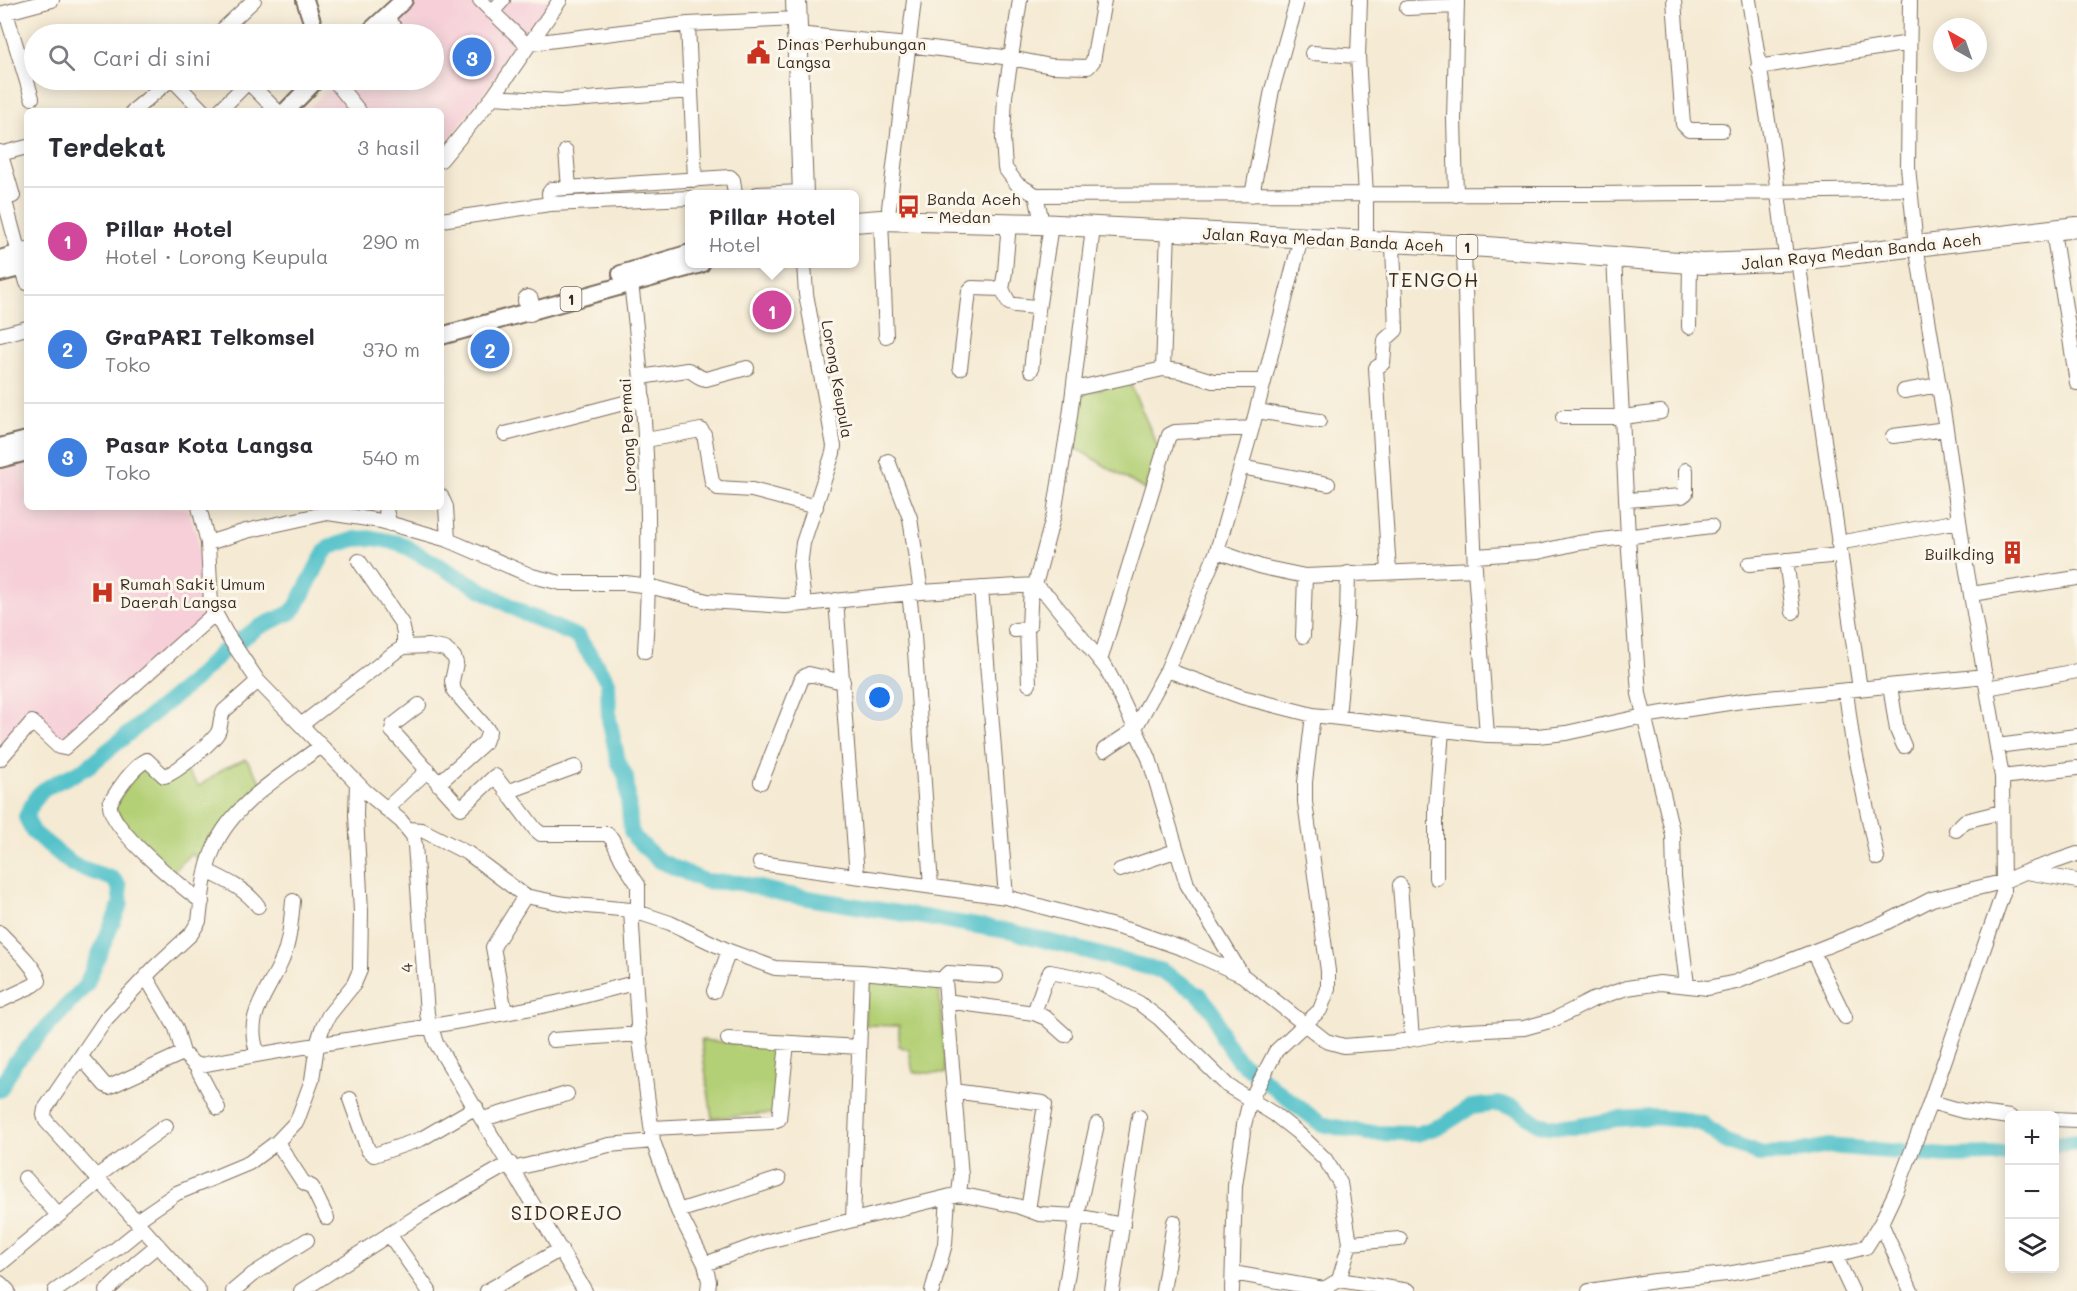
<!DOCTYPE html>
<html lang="id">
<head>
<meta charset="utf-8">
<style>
  :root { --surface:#fff; --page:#f2f2f3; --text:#2b2b33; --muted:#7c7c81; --line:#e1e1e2; --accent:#1a73e8 }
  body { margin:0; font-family:Mali,sans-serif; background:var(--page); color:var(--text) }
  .controls { position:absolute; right:18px; bottom:18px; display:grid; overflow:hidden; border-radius:9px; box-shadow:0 3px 15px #0003 }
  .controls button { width:54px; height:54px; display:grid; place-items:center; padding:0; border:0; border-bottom:2px solid var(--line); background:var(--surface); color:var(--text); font:30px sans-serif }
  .compass { position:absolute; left:1933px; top:18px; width:54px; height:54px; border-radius:50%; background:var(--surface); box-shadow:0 3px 15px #0003; rotate:320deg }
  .you { position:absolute; left:880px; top:698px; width:21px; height:21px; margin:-15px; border:4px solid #fff; border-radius:50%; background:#1a73e8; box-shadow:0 0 0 9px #1a73e833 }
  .badge { display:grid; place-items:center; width:39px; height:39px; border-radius:50%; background:var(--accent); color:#fff; font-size:20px; font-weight:700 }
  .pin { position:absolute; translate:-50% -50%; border:3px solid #fff; box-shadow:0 2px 6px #0006 }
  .popup { position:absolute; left:685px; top:190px; width:174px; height:78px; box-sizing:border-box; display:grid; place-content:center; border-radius:9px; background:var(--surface); filter:drop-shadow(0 2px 4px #0005); font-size:20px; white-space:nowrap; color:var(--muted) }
  .popup b { font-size:22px; color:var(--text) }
  .popup::after { content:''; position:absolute; left:50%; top:100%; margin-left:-12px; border:12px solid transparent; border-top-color:var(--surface) }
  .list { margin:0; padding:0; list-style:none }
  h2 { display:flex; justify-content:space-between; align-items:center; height:78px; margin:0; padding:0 24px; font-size:26px }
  h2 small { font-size:20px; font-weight:400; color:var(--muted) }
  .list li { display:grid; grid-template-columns:39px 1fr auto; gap:18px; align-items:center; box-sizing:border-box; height:108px; padding:0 24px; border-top:2px solid var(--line) }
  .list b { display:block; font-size:22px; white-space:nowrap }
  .list p { margin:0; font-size:20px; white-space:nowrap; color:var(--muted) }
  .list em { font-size:20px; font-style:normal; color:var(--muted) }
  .icon { flex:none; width:33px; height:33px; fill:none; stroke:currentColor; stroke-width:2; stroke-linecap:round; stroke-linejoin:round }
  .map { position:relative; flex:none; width:2077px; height:1291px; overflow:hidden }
  .search { position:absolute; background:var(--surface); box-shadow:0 3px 15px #0003; left:24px; top:24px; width:420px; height:66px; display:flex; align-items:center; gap:15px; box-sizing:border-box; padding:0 21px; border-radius:33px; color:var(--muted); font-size:22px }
  .panel { position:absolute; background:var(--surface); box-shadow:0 3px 15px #0003; left:24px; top:108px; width:420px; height:402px; border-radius:9px }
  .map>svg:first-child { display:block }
  .built { fill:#f6cfd8 }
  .green { fill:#b4d076; stroke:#787d4a; stroke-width:1.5 }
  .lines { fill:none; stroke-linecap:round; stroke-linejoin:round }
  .river { stroke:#54c2ca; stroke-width:16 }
  .minor-casing { stroke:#7c6d5d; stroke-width:16 }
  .major-casing { stroke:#7c6d5d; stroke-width:20 }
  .highway-casing { stroke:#7c6d5d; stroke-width:22 }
  .minor { stroke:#fff; stroke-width:14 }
  .major { stroke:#fff; stroke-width:16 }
  .highway { stroke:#fff; stroke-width:20 }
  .labels { text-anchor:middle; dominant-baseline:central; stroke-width:6; stroke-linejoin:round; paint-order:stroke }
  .shield { fill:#fbf7ec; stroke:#75685c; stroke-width:1.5 }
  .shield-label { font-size:15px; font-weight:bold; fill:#3b2a1e }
  .poi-label { font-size:16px; fill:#3b2a1e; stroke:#fbf7ec; text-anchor:start }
  .street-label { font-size:16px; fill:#3b2a1e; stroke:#fbf7ec }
  .quarter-label { font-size:20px; letter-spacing:1.5px; fill:#3b2a1e; stroke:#fbf7ec }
</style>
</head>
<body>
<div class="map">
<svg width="2077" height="1291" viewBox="0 0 2077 1291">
  <rect width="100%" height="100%" fill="#fbf7ec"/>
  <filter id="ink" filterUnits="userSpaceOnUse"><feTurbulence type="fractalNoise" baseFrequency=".0167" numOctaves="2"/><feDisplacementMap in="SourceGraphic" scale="12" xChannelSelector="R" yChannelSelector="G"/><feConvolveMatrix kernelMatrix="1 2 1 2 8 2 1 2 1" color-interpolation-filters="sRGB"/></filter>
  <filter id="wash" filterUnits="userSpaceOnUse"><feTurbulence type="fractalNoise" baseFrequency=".008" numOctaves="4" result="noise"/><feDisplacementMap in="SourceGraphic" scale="24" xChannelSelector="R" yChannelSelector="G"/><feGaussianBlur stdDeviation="1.35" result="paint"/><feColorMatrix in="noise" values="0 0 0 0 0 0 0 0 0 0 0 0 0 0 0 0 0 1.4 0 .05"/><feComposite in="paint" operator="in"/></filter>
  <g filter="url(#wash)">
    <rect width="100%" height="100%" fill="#f5ead3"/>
    <path class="built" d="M416 0H553L441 151V111H306L337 80H434V34H382Z
      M27 460V507H187L197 533 205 616 64 744 31 717 0 755V469Z"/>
    <path class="green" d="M1129 381 1158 447 1145 490 1071 445 1077 395Z
      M246 759 263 785 204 866 191 853 171 874 131 833 114 807 134 775 147 762 163 780 182 767 199 786 225 768Z
      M865 977 939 985 945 1074 913 1072 909 1050 899 1046V1026L865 1025Z
      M701 1040 781 1047 776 1113 712 1118Z"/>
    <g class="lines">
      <path class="river" d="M0 1090 15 1062 86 985 121 903 119 886 113 879 73 865 33 832 26 817C30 809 34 798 40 793 55 780 75 776 90 765L192 682 222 652 259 627 290 613 296 607 324 553 330 547 355 539 373 538 399 543 523 613 578 637 608 682 609 719 618 761 626 777 631 831 635 838 658 860 704 881 740 883 784 894 1013 932 1162 971 1199 994 1214 1013 1223 1038 1238 1060 1321 1124 1366 1133 1417 1134 1443 1125 1471 1107 1497 1104 1514 1107 1539 1124 1548 1126 1573 1127 1617 1119 1652 1117 1687 1120 1703 1124 1724 1141 1759 1154 1793 1153 1828 1146 1947 1156 1994 1155 2010 1153
        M2054 1145 2077 1142"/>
    </g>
  </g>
  <g filter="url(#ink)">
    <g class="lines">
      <defs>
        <path id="minor" d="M480 0 528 46
          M1020 0 1005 96 1003 139 1005 168 1017 184 1036 195 1040 213 1038 224
          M1360 0 1358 56 1366 195V230
          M1674 0 1683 124 1689 130H1722
          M1749 0 1772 146 1785 249
          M1910 0 1908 167 1915 236
          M1407 8 1457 6
          M492 12 503 0
          M6 13 32 98
          M0 14 52 0
          M386 17 400 34
          M688 24 695 180
          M218 34 254 0
          M797 34 908 45 1011 58 1051 66 1088 67 1093 61 1104 0
          M531 43 688 24 796 19
          M1312 53 1358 56
          M1758 67 1909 43
          M173 80 203 111
          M246 80 277 111
          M334 80 359 111
          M493 97 561 101 691 91
          M133 111 170 80
          M219 111 248 82
          M566 151 569 188
          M0 152 13 196
          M0 154 27 147
          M441 160 493 97 560 0
          M0 183 27 283
          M757 194 802 192
          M1036 195C1327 193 1618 197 1909 189
          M1252 195 1272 90 1296 5V0
          M1456 195 1454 119 1457 0
          M550 204 549 193 552 189 730 177 733 180 735 194
          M889 208 914 0
          M441 220 550 204 690 198
          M881 220 886 336
          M2053 231 2077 383
          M1464 247 1468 403 1475 569 1487 735
          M1614 257 1628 537 1639 694 1673 835 1674 877 1687 985
          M1798 260 1860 689
          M631 283C646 405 653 528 645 651
          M1002 289 1009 303 1015 305 1035 307 1038 310 1031 370
          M1038 310 1051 225
          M1689 327 1690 263
          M0 335 27 328
          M960 368 969 291 972 288 1002 289 1005 272 1009 222
          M1163 369 1180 371 1213 381H1263
          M641 377 687 370C694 371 697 378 706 379L747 368
          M1074 389 1163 369 1168 230
          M1904 391 1939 385
          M1257 411 1319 421
          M1563 417H1623L1661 412
          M505 434 643 398
          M1893 436 1946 429
          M646 440 701 430 704 434 712 482 718 488 752 490 816 507
          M888 461 910 518 921 592
          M1241 467 1328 484
          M441 496 446 507 448 540
          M1627 500 1682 496 1686 493V470
          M199 507 208 543 211 605 226 633 258 681 365 791 401 821 413 836 415 845 427 1014 436 1043 585 1291
          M385 507 390 524
          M208 543 246 531 328 513 381 521 448 540 532 576 561 583H626L649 586 707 601 785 606 921 592 1035 585 1048 596 1106 668 1114 683 1149 758 1187 884 1242 975
          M1838 543 1959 521
          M1217 551 1262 567 1305 576 1475 569
          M1475 556 1538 552 1578 543 1711 526
          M1786 560 1793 612
          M359 561 402 624 404 633V647
          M1749 564 1840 555
          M1389 572 1376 368 1383 363 1385 340 1396 330 1393 243
          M1035 585 1054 514 1070 416 1093 228
          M909 593 914 636 931 886
          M1971 594 2077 578
          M836 600 857 876
          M804 604 800 566 803 543 833 453 834 446 806 294 804 264
          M1027 628 1029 684
          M1015 630 1026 629 1029 627 1031 585
          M1303 636 1305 576
          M1100 661 1169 435 1175 432 1252 428
          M1167 670 1242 697 1313 715 1487 735 1537 736 1566 733 1644 716 1748 700 1986 676
          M1890 686 1897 730 1904 746
          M1987 688 2077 671
          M1846 692 1852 737 1877 858
          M419 705 393 725 392 731C416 756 437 783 461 808L495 776 535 829 541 834H607L612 839 622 860 638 885V912
          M1338 718 1347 617 1348 573
          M301 725 394 653 404 647 429 646 445 649 454 657 456 663 452 681 454 691 489 731 485 742 438 784
          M1997 746 2076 736
          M1104 750 1134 730 1167 670 1217 551 1252 428 1301 238
          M0 759 32 722 59 747 64 748 214 614
          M2002 777 2077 768
          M761 782 802 678 809 674 843 682
          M507 792 575 767
          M386 809 428 770
          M408 829 422 830 469 854 525 896 565 904 631 910 670 923 729 951 775 968 862 972 945 980 961 1176 959 1194 764 1242 705 1264
          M1956 830 1965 821 2001 812
          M760 863 1006 897 981 588
          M1120 870 1175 851
          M207 871C225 880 246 889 258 906
          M2027 872 2077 881
          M1436 878V808L1442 730
          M1400 885 1412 1039
          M1006 897 1132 931 1184 949 1242 975 1326 1041 1344 1046 1397 1042 1450 1032 1524 1028 1553 1020 1592 1000 1627 988 1660 983 1708 988 1736 982 1883 924 1932 899 2002 882 2025 872 2077 854
          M202 902C182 887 106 827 110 803 118 789 133 767 147 760L164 776C175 774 210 744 217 734 222 727 219 718 224 711L258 681
          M631 910 638 1024 653 1141 678 1211 705 1264 709 1281 708 1291
          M0 933C11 945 35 965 39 981L34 985 0 1001
          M1813 952 1845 1017
          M146 977 176 1028 183 1053 196 1066C311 1044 427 1029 542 1006 573 1000 604 990 635 983
          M945 980V976L948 973 996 976
          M714 991 729 951
          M946 1001 1034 1013 1046 1018 1065 1035
          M505 1012 493 947 525 896
          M1034 1013 1044 984 1050 972 1097 981 1139 1003 1160 1019 1228 1086 1274 1114 1297 1132 1325 1159 1340 1183 1350 1243 1339 1280 1324 1289 1233 1273
          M728 1039 859 1047
          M553 1040 640 1034
          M258 1054C243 1015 268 994 282 960 290 941 291 920 293 901
          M81 1057 105 1085 109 1087 183 1053
          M196 1066 218 1108
          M953 1091 1043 1103 1045 1105 1028 1210
          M350 1099 368 1150 374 1155 421 1139 476 1107
          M1931 1102 1963 1111 2010 1117
          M483 1119 567 1094
          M2054 1119 2077 1120
          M652 1128 771 1122 779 1119 787 1043
          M277 1142 303 1182 312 1187 327 1218
          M513 1169 609 1145 653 1141
          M96 1177 166 1126
          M25 1178 58 1215
          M959 1194 1017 1206 1039 1214 1077 1216 1123 1225
          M678 1211 779 1179
          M853 1220 862 972
          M136 1221 177 1193 249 1163 277 1142 297 1121 312 1080 317 1045 322 1029 329 1015 354 984 360 970 361 912 356 815 357 783
          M1881 1223 1911 1291
          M389 1234 429 1291
          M1350 1243 1400 1239
          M1835 1255 1852 1291
          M0 1264 100 1181
          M1339 1280 1409 1291
          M0 1283 8 1291
          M55 1291 116 1249 142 1228
          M107 1291 136 1263 158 1245
          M199 1291 46 1121 44 1115 45 1109 106 1019 154 968 191 934 199 921C202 897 204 870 214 848 232 804 284 774 321 746
          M233 1291 252 1275 307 1240
          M301 1291 421 1214 510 1163
          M487 1291 561 1249
          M932 1291 945 1244 948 1197
          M1065 1291 1077 1216 1097 1124
          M1112 1291 1139 1117
          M1163 1291 1174 1222
          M1232 1291 1235 1186 1244 1125 1250 1101 1276 1051 1320 1010 1328 989V971L1305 802V782L1313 715
          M1589 1291 1655 1281 1727 1274 1835 1255 1866 1247 1881 1223 1898 1187 1928 1108 2003 893 2002 777 1963 548 1946 429 1916 245"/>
        <path id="major" d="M305 0 316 34
          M367 34 404 0
          M286 111 316 80
          M0 259 27 251
          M0 273 27 266
          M621 274 690 253
          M441 336 701 264
          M0 447 27 440
          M0 459 27 452"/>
        <path id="highway" d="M796 0 803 194
          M854 222 881 220 1038 224 1487 247 1703 264 1798 260 2077 227
          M528 300 530 311"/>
      </defs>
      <use href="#minor" class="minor-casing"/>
      <use href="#major" class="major-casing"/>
      <use href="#highway" class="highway-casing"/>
      <use href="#minor" class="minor"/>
      <use href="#major" class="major"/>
      <use href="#highway" class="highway"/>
    </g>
  </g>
  <defs>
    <symbol id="civic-bare" viewBox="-9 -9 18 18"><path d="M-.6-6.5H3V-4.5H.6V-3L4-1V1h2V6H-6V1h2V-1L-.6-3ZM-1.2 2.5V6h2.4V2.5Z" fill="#c8321e" stroke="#fbf7ec" stroke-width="2.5" paint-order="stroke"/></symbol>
    <symbol id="bus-bare" viewBox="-9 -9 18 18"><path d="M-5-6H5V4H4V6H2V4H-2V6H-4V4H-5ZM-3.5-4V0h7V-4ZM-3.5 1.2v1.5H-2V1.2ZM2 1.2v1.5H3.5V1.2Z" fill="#c8321e" stroke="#fbf7ec" stroke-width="2.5" paint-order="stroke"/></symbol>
    <symbol id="building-bare" viewBox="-9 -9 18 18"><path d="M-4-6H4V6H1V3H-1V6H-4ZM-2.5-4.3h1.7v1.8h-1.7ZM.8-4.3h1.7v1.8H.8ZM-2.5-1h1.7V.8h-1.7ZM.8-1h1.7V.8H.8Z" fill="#c8321e" stroke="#fbf7ec" stroke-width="2.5" paint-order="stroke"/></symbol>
    <symbol id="hospital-bare" viewBox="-9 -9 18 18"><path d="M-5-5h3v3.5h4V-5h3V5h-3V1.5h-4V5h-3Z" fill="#c8321e" stroke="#fbf7ec" stroke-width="2.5" paint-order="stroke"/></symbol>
  </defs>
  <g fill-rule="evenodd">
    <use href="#civic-bare" x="742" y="36" width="33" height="33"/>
    <use href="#bus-bare" x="892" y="190" width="33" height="33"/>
    <use href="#building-bare" x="1996" y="536" width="33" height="33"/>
    <use href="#hospital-bare" x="86" y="576" width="33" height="33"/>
  </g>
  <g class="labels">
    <g class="shield">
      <rect x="1456.5" y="235" width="21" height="24" rx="4.5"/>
      <rect x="560.5" y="287" width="21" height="24" rx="4.5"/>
    </g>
    <g class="shield-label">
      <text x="1467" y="247">1</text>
      <text x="571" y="299">1</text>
    </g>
    <g class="poi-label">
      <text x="777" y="43">Dinas Perhubungan<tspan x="777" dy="18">Langsa</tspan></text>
      <text x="927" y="198">Banda Aceh<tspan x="927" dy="18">- Medan</tspan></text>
      <text x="1994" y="553" text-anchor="end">Builkding</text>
      <text x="120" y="583">Rumah Sakit Umum<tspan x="120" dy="18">Daerah Langsa</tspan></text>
    </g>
    <g class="street-label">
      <text transform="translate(1323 239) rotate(3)">Jalan Raya Medan Banda Aceh</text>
      <text transform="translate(1861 251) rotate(-6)">Jalan Raya Medan Banda Aceh</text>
      <text transform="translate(838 379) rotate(80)">Lorong Keupula</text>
      <text transform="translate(627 435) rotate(-93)">Lorong Permai</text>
      <text transform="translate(406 968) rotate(-95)">4</text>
    </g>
    <g class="quarter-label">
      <text x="1434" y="279">TENGOH</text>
      <text x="567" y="1212">SIDOREJO</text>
    </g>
  </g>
</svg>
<div class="controls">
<button>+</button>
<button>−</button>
<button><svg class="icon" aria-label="layers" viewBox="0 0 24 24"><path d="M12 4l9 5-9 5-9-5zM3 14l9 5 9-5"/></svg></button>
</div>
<svg class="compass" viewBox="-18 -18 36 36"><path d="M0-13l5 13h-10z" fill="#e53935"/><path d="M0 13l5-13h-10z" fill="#7c7c81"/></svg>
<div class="you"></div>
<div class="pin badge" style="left:772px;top:310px;background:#d1479c">1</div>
<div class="popup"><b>Pillar Hotel</b>Hotel</div>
<div class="pin badge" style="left:490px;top:349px;background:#3f7fe0">2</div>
<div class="pin badge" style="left:472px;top:57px;background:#3f7fe0">3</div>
<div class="search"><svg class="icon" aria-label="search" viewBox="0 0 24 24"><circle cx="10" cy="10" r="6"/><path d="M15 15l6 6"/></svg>Cari di sini</div>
<section class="panel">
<h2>Terdekat<small>3 hasil</small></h2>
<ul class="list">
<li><span class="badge" style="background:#d1479c">1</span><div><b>Pillar Hotel</b><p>Hotel · Lorong Keupula</p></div><em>290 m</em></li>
<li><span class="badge" style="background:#3f7fe0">2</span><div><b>GraPARI Telkomsel</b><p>Toko</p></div><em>370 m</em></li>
<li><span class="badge" style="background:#3f7fe0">3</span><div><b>Pasar Kota Langsa</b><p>Toko</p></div><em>540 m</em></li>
</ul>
</section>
</div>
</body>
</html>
